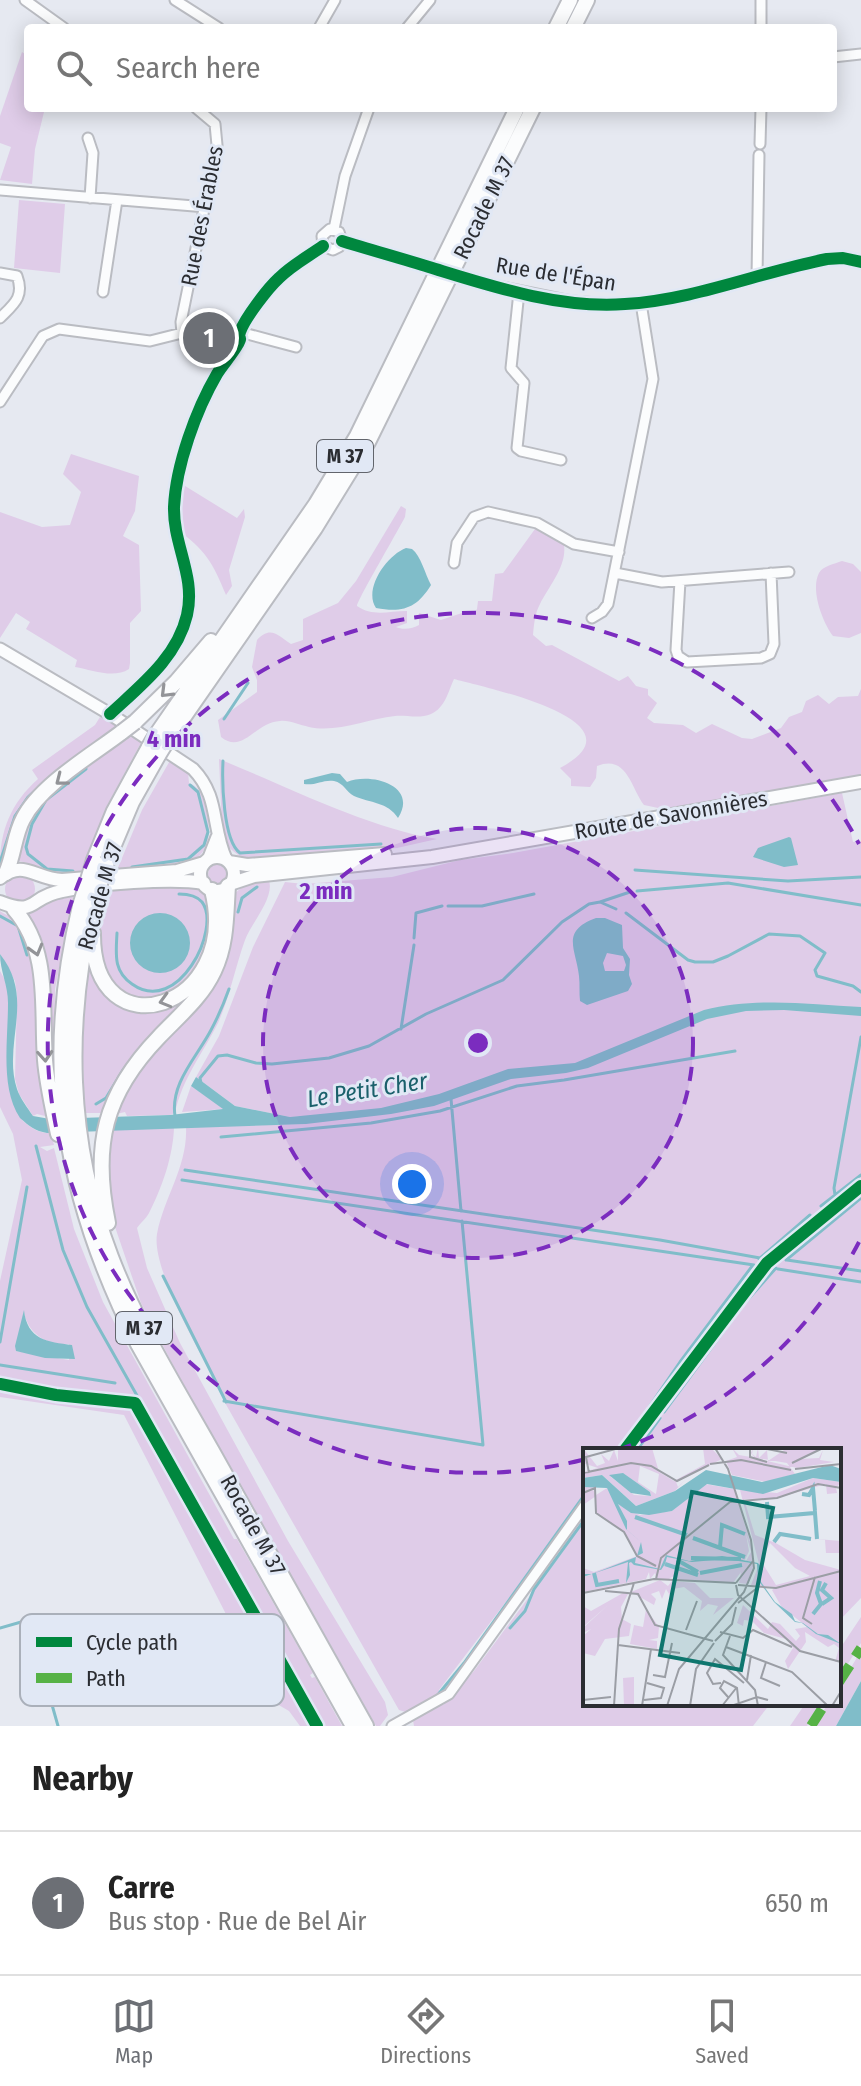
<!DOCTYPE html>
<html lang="en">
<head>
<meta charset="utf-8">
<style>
  :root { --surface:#fff; --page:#f6f6f6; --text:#222; --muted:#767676; --line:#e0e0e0; --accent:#6c6f75 }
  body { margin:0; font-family:"Fira Sans Condensed",sans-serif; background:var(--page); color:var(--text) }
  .you { position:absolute; left:412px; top:1184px; width:28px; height:28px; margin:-20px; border:6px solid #fff; border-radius:50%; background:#1a73e8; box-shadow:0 0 0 12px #1a73e833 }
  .badge { display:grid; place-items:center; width:52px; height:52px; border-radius:50%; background:var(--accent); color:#fff; font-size:26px; font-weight:700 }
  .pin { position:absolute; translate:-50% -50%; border:4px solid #fff; box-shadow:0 2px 8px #0006 }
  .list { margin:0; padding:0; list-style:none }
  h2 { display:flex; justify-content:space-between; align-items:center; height:104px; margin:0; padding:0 32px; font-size:34px }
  h2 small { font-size:26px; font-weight:400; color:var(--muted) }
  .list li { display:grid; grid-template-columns:52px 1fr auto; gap:24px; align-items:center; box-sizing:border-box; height:144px; padding:0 32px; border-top:2px solid var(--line) }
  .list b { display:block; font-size:30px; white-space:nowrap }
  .list p { margin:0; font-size:26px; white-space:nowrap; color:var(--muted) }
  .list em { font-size:26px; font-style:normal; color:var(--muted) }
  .icon { flex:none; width:44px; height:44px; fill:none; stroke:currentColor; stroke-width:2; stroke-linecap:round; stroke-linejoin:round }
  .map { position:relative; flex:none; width:861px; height:1726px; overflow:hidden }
  .search { position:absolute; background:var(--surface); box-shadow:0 4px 20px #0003; left:24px; right:24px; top:24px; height:88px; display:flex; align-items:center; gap:20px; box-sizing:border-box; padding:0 28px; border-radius:8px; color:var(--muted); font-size:30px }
  .sheet { height:248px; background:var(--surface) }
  nav { display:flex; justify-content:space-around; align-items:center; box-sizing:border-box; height:112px; border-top:2px solid var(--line); background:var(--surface); font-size:22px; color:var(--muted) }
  nav a { display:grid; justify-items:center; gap:4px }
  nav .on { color:var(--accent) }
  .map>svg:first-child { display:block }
  .green { fill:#dfcce8; fill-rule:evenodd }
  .water { fill:#80bdc9; fill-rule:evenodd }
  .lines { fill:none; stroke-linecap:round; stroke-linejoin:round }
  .stream { stroke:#80bdc9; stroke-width:3 }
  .minor-casing { stroke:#babcc2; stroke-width:13 }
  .tertiary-casing { stroke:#babcc2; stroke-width:15 }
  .secondary-casing { stroke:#babcc2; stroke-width:16 }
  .trunk-casing { stroke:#babcc2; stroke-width:18 }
  .minor { stroke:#fbfcfd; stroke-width:9 }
  .tertiary { stroke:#fbfcfd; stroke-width:11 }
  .secondary { stroke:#fbfcfd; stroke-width:12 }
  .trunk { stroke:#fbfcfd; stroke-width:14 }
  .minor-bridge-casing { stroke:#babcc2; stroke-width:13; stroke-linecap:butt }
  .trunk-bridge-casing { stroke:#babcc2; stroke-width:18; stroke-linecap:butt }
  .minor-bridge { stroke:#fbfcfd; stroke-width:9 }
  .trunk-bridge { stroke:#fbfcfd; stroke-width:14 }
  .quiet { stroke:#56b246; stroke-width:10; stroke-dasharray:20 10; stroke-linecap:butt }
  .cycleway-casing { stroke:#e1e8f5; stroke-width:17 }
  .cycleway { stroke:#00873e; stroke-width:12 }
  .oneway { stroke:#939498 }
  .ring { fill:none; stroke:#7b2cbf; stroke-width:4; stroke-dasharray:14 10 }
  .labels { text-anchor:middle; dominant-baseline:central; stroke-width:6; stroke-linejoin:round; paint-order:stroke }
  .shield { fill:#e1e8f5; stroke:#62656c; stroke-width:2 }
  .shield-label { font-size:20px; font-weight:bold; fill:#2b2d32 }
  .street-label { font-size:22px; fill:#2b2d32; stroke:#e1e8f5 }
  .water-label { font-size:24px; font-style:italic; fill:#1a606b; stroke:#e1e8f5 }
  .inset-river { fill:none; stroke:#80bdc9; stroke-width:4 }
  .inset-road { fill:none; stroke:#9b9ea5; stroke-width:2 }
  .view { fill:#0f766e; fill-opacity:0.15; stroke:#0f766e; stroke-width:4 }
  .inset-edge { fill:none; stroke:#2b2d32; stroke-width:4 }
  .key { fill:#e1e8f5; stroke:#aab0ba; stroke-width:2 }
  .key-label { font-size:22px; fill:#2b2d32 }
  .centre { fill:#7b2cbf; stroke:#e1e8f5; stroke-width:4 }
  .ring-label { font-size:24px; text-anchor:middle; font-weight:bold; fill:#7b2cbf; stroke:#e1e8f5; stroke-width:6; stroke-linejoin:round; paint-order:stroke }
</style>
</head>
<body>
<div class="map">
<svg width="861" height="1726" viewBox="0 0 861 1726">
  <rect width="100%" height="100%" fill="#e6e9f1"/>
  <path class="green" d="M22 52 28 56V108H45L35 149 32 184 0 180 11 147 0 143V116Z
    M19 200 65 204 60 273 14 268Z
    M71 454 139 476 135 511 123 536 139 545 141 611 130 623V663L129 669C114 679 92 670 75 667L77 660 26 629 30 622 16 613 0 638V512L42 527 70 525 81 492 63 474Z
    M177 481 237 518 244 509 245 517 229 570 232 586 226 595C213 563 205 549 176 529Z
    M401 506 406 509 405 517C398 531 358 599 357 606 373 617 388 611 407 611V623L396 627C402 630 413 629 419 625V613L441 620 465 612 473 615 477 609 478 601H492L495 574 503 573 535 529 564 545C567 566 549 586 540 604 535 613 534 624 533 635L546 646 552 645 619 681 628 676 636 686 648 689V695L657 703 647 718 654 723 683 725 696 733 712 724 742 738 752 739 781 728 789 717 802 712 806 701 818 695 829 704 838 697 858 696 861 689V777L663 809 644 805C631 788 627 754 597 766L596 778 590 787 571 786V779L560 768C649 721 486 688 454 679 448 692 445 708 431 714 420 719 406 715 395 716 367 719 337 733 309 727 299 725 290 720 280 721 255 722 243 755 221 737L218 720 257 692V680L252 667 257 640C271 625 278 636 291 644L303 640V619L338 603 356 581Z
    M842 561 853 564 861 572V633L849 638 833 636C823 623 810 590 819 573 823 566 834 564 842 561Z
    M100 717 116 726 105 735 107 737 45 784 0 865C0 830 11 803 38 779L32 770 95 725Z
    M129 734 142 741 109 802 80 875C69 876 57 876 46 873 34 869 30 861 15 861L17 851H21C25 835 29 818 39 804 59 777 102 754 129 734Z
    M172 757 188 772 189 783C202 788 204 800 207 813 220 877 162 867 117 870L142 810Z
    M219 759C286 786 368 828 437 839L397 848 242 858 228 847 222 827Z
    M842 793 853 842 861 841V1598L839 1621V1450H585V1704H770L753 1726H414L412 1714 399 1710 224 1401 223 1398H226C206 1365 151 1270 157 1234 164 1197 188 1166 186 1127L306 1124 307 1116 290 1117 235 1106 196 1077 219 1036 253 947 285 882 304 884 392 877 460 860 513 853ZM559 1532 564 1550 474 1671 443 1705 439 1690Z
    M208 874a10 10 0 1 1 20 0a10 10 0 1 1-20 0Z
    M5 889a15 15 0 1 1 30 0a15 15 0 1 1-30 0Z
    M268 878C277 896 251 923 245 940 235 968 230 996 218 1023 203 1053 182 1079 175 1113L170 1115 127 1116 125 1112 116 1114 118 1106 140 1067 200 1003 234 894 247 883Z
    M180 886 196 888 207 898 212 919 205 952 192 977 171 995 145 1000 122 992 108 979 98 937 110 891Z
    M74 893 55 989 54 1080 26 916 35 911 42 902Z
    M0 911C7 916 16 918 20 925 42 956 45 1074 49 1117L37 1114 33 1116 19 1094 15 1079 17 995 15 981 0 954Z
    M89 962 100 985 109 995 172 1005 187 996 191 999 105 1113H85L82 1038Z
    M0 971C28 1015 0 1076 23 1121 33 1129 38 1133 51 1133L54 1145 40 1147 47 1151 54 1148 74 1229 103 1302 234 1539H237L313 1673 310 1675 312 1678 315 1677 342 1726H318L136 1403 131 1399 53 1392 0 1383V1281L22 1180 13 1134 0 1107ZM24 1312C28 1334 47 1346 69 1344V1360L16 1351Z
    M191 1086 225 1109 182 1112Z
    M174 1128C173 1156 162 1188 149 1213 146 1219 141 1222 137 1228L147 1268 180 1343 288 1541 385 1702 388 1715 380 1726H376L175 1369 141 1303 113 1221 105 1168 112 1130Z
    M0 1386 132 1405 262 1635 310 1726H300L289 1711 270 1700 124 1415 0 1397Z
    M861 1617V1643L839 1678V1650Z
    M861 1651V1681L836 1726H813L828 1704H839V1687Z
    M805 1704H822L807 1726H790Z"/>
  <path class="water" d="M406 548 412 549C421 556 425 574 431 585 417 608 403 613 376 608 363 589 387 555 406 548Z
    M332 773 340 774 347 782C370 772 419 785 398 818 388 802 370 803 354 796 346 792 344 783 334 781 324 779 315 786 304 784V780Z
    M789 837 791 838 798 865 784 867 753 857 758 848Z
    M130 943a30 30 0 1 1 60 0a30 30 0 1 1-60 0Z
    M596 918H605L622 925 623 948 630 959 629 975 632 984 628 991 587 1005 580 1001C579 993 580 984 579 976 576 949 560 931 596 918ZM607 953 623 956 626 965 624 971H605L603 963Z
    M0 954C36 999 2 1043 17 1089 20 1098 27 1107 33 1116L50 1119 170 1115 223 1109 191 1086 196 1077 235 1106 290 1117 381 1108 439 1094 508 1069 575 1063 704 1010C756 997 809 1004 861 1007V1016L784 1010 746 1011 707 1019 588 1068 566 1073 511 1079 434 1106 391 1114 306 1124 47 1133C35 1131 29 1126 20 1118 0 1088 8 1041 8 1003 8 985 0 971 0 954Z
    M24 1310C27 1340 48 1342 72 1345L75 1359 45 1358 16 1351 15 1346Z
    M861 1681V1726H836Z"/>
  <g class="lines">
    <path class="stream" d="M224 719 248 683
      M223 761C222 781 223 841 240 853L381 844
      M0 862 15 816 28 797 56 772
      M132 867 188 859 204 845 208 832 198 792 190 785
      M635 870 788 881 861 877
      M73 871 47 869 28 854 26 847 32 824 46 800 86 769
      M637 891 728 883 861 905
      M600 902 630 892
      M448 906H482L534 894
      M238 912 242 898 257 887
      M626 913 688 960 695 962H713L728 956 769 934 800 936 825 953 815 970 817 976 853 986 861 992
      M0 916 18 926 27 955
      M117 933C116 954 113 971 132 984 178 1017 222 928 202 902 196 895 187 894 179 894
      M414 938 416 913 442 906
      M401 1029 414 945
      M201 1083 200 1078 218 1056 227 1055 256 1063 272 1064 329 1058 369 1046 426 1014 503 980 562 922 589 904 600 902 616 909
      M451 1099 461 1211
      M96 1104 106 1098 123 1070 151 1036
      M175 1116C170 1083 197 1057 211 1030 218 1017 224 1003 229 989
      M221 1137 371 1123 440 1111 517 1086 564 1080 735 1051
      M36 1146 63 1250 87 1307 323 1725
      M185 1170 660 1240 760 1258
      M182 1180 754 1265
      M835 1195 834 1188 861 1037
      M821 1206 861 1175
      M759 1259 810 1215
      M786 1260 861 1198
      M787 1260 861 1271
      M778 1269 861 1282
      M163 1276 226 1402
      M0 1342 27 1187
      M0 1365 115 1383
      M224 1401 483 1445 462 1221
      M649 1407 680 1362 753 1265
      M664 1412 743 1305 776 1268
      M637 1450 660 1418
      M0 1628 28 1620 58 1726
      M510 1628 525 1611 534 1589 585 1519
      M436 1697 464 1663 585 1494"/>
    <defs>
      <path id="minor" d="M25 0 64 28
        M175 0 219 28
        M319 28 335 0
        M407 28 430 0
        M761 28V0
        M833 57 861 54
        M88 138 93 153 90 198
        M760 144 761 108
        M0 190 206 207
        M334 229 345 176 369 108
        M342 241 410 261
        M323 246 322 236 330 229 339 232 342 241
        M323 246 333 250 339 247 342 241
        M0 273 17 276C25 297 13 305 0 318
        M757 277 759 155
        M483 283 572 301 622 305 666 299 827 259 843 258 861 262
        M103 292 117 200
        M519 292 511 368 524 383 517 448 521 451 561 460
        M182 333 181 322 217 145 215 124 196 108
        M0 402 43 336 59 329 150 341 182 333 240 332 296 347
        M454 563 457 543 474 517 488 512 537 523 574 544 619 552
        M615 573 662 582 789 572
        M680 581 676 650 678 656 687 662 761 658 770 654 774 644 771 573
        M592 618 602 612 608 604 653 379 641 303
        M110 714C140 686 177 658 187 615 196 576 173 545 174 507 176 465 196 410 217 374 223 364 232 355 238 344 243 334 237 343 240 332 245 318 268 288 279 278 292 265 309 256 323 246
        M625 1450 767 1263 861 1186
        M392 1726 449 1694 585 1505"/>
      <path id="tertiary" d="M0 649 110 714 193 769C220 797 211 826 226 859
        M208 860 217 837"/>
      <path id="secondary" d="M200 874a17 17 0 1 1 34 0a17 17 0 1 1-34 0Z
        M229 862 247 865 385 854
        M0 878C24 859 35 879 62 880L177 871 204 863
        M230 884 254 876 432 857 861 782
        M0 902C38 917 28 897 62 891 97 884 170 877 204 883"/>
      <path id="trunk" d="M556 28 570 0
        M573 28 587 0
        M135 722 176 682 211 641
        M156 735 316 504 357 436 517 108
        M167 741 315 528 368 442 533 108
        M108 859 132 802 159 754
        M94 860 114 811 149 747
        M6 873C14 855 14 836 23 819 40 785 92 755 122 732
        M93 905C65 1022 67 1143 111 1257 137 1325 176 1387 212 1451 263 1543 315 1634 366 1726
        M80 906C41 1068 64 1197 138 1344L353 1726
        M14 909C51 951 41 1008 45 1060 47 1085 53 1109 58 1134
        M93 933C92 1056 242 1009 212 890
        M108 1223C92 1146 104 1094 159 1037 179 1016 202 997 214 971 227 944 226 915 228 886"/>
    </defs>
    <use href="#minor" class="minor-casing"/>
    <use href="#tertiary" class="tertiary-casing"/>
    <use href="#secondary" class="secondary-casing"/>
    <use href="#trunk" class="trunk-casing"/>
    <use href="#minor" class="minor"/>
    <use href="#tertiary" class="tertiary"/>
    <use href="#secondary" class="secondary"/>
    <use href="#trunk" class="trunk"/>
    <defs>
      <path id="minor-bridge" d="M410 261 483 283"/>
      <path id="trunk-bridge" d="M122 732 135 722
        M149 747 156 735
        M159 754 167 741
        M93 905 108 859
        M80 906 94 860"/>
    </defs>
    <use href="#minor-bridge" class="minor-bridge-casing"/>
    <use href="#trunk-bridge" class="trunk-bridge-casing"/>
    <use href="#minor-bridge" class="minor-bridge"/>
    <use href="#trunk-bridge" class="trunk-bridge"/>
    <path class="quiet" d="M839 1682 861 1648
      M811 1726 825 1704"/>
    <defs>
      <path id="cycleway" d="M342 241C371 250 400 258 429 267 491 286 559 309 625 304 694 300 760 272 827 259L843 258 861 262
        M110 714C140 686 177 658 187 615 196 576 173 545 174 507 176 465 196 410 217 374 223 364 232 355 238 344 243 334 237 343 240 332 245 318 268 288 279 278 292 265 309 256 323 246
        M0 1384 56 1395 135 1403 317 1726
        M625 1450 767 1263 861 1186"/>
    </defs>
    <use href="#cycleway" class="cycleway-casing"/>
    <use href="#cycleway" class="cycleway"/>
  </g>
  <defs><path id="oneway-chevron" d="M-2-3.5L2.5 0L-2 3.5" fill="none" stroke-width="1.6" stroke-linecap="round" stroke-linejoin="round" transform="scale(2)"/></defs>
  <g class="oneway">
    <use href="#oneway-chevron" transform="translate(166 692) rotate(135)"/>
    <use href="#oneway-chevron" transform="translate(61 780) rotate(142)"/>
    <use href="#oneway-chevron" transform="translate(36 950) rotate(74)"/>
    <use href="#oneway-chevron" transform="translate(165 1001) rotate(164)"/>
    <use href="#oneway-chevron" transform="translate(45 1056) rotate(86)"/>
  </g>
  <circle cx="478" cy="1043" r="215" fill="#7b2cbf" fill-opacity=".12"/>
  <g class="ring">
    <circle cx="478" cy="1043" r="215"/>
    <path d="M859 1242A430 430 0 0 1 618 1450M582 1460A430 430 0 1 1 859 844"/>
  </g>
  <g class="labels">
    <g class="shield">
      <rect x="317" y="440" width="56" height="32" rx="6"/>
      <rect x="116" y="1312" width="56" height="32" rx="6"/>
    </g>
    <g class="shield-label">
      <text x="345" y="456">M 37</text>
      <text x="144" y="1328">M 37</text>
    </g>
    <g class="street-label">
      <text transform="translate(484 208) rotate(-64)">Rocade M 37</text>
      <text transform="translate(202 216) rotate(-79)">Rue des Érables</text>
      <text transform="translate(556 274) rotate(9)">Rue de l'Épan</text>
      <text transform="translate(671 815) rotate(-10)">Route de Savonnières</text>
      <text transform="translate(100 896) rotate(-74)">Rocade M 37</text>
      <text transform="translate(253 1525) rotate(61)">Rocade M 37</text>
    </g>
    <g class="water-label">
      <text transform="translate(367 1090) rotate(-9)">Le Petit Cher</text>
    </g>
  </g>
  <g transform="translate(583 1448)">
    <rect width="258" height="258" fill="#e6e9f1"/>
    <path d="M0 0 14 18 22 15 18 6 26 13 31 2 35 13V1L69 0 76 24 91 33 122 16 120 0H128L139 11 93 34 95 39 102 32 92 43 53 58 19 27 0 30V24L15 20 0 15ZM57 18 76 26 73 46 55 34ZM41 26 67 44 68 48 51 47 28 29ZM149 0 156 7 204 15 212 26 183 34 149 27 143 13 154 9ZM170 0 169 6 173 9 175 0 176 10 184 2 185 13 204 0H239L217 11 236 10 240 2 237 12 251 14 214 20 172 10 168 5ZM230 30 258 34 253 40 258 64 254 45 244 46 243 36 194 50 161 51 172 87 190 94 197 86 233 91 230 48 234 91 258 93V105H243L242 92 198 87 191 94 222 112 258 122V213L252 214 256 200 251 196 245 199 222 184 223 194 205 221 202 213 210 200 203 191 181 185 169 173 161 172 160 178 154 175 160 157 185 181 189 174 197 176 213 193 217 188 212 181 224 179 198 158 189 142 193 139 168 137 176 116 157 42 194 45ZM187 95 212 120 227 128 193 137 178 113ZM122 36 151 41 169 100 171 114 163 113 168 104 163 86 166 103 162 112H153L171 116 164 136 156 135 158 124 150 135 93 132V127L84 132 73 130 72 125 67 131 66 124 63 131 0 144V129L14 125 0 128V120L11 124 54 108 41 84 13 65V48L0 57V39L11 36 21 38 9 40 13 47 24 40 35 56 57 67 89 63ZM77 132 85 138 89 133 112 135 127 150H151L130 167 135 158 125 156 117 163 119 153 101 139 90 141 91 154 83 141 79 151 76 143 68 146 73 151 71 157 48 144ZM40 145 45 146 38 159 39 171 48 176 46 188 22 191 12 208 0 205V188L8 181 0 185V180L25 157 0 179V158L8 163ZM63 161 76 179 75 190 66 192 74 193V201L47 196 51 177 60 179ZM51 229V256L41 258 40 230Z" fill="#dfcce8" fill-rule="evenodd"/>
    <path d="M247 17 258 21V34L230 30 180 46 124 36 89 63 66 67 48 65 35 56 44 73V82L58 94 60 105 54 108 58 94 43 81 24 40 0 39V30L19 27 53 58 92 43 123 22 179 34ZM40 25 67 44 68 48 48 45 26 27ZM83 107 106 113 139 108 175 115 178 119 176 131 192 154 209 166 212 173 220 175 235 186 245 187 258 196 233 186 219 175 212 174 191 154 175 132 174 116 143 111 109 114 84 109 82 116 78 122 51 117 48 114 46 115 47 127 43 135 45 114 0 129 1 120 2 126H9L53 109 52 115 77 121Z" fill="#80bdc9"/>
    <path class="inset-river" d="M219 46 226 47 230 40 232 63M184 54 185 69 232 65 234 91M52 69 104 87M110 90 162 109M191 94 197 86 228 91M137 99 139 77 162 86M108 110 158 111M94 112 115 124M82 116 115 127M11 125 14 137 36 133M117 125 159 117M239 156 248 150 239 142 243 135M230 166 238 156 234 145 237 133"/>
    <path class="inset-road" d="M167 0V9L184 14M179 0 204 5M209 15 240 0M127 16 158 12 208 22M212 21 258 16M0 25 48 15 68 18 94 33 126 17M6 25 3 9 36 0M0 45 12 40 13 65 41 84 54 108 73 118M73 131 78 110 147 54 194 50 235 36 258 40M153 135 170 113M153 137 155 147 217 203 258 214M155 137 193 140 258 123M22 143 55 146 72 177 130 193M0 145 71 131 153 135M155 155 174 140M229 176 220 170 232 129M103 182 114 153M137 184 160 190 170 182 209 199M147 188 140 207 172 242 175 258M132 193 149 176 153 159M35 197 97 205M143 199 209 224 245 258M183 214 178 230 197 238M70 227 82 229 89 195M164 232 168 207M138 235 130 236 124 225 132 211 161 235M145 249 137 240 141 233 154 240 156 258M0 252 28 249M61 252 78 250 81 240 64 235M31 258 36 181 51 135M59 258 68 201M84 258 96 221 161 144 171 120 168 92 145 21 132 0M107 258 113 221 131 195M139 258 154 239M148 258 174 249 185 252M249 258 257 245 258 214"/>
    <path class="view" d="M109 44 190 60 158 222 77 207Z"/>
    <rect width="258" height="258" class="inset-edge"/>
  </g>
  <rect x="20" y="1614" width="264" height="92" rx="12" class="key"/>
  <rect x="36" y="1637" width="36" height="10" fill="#00873e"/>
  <rect x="36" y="1673" width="36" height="10" fill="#56b246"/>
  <g class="key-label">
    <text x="86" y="1650">Cycle path</text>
    <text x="86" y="1686">Path</text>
  </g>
  <circle cx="478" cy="1043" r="12" class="centre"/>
  <g class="ring-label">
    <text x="174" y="747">4 min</text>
    <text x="326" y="899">2 min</text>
  </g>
</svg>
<div class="you"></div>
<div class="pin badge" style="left:209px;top:338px">1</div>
<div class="search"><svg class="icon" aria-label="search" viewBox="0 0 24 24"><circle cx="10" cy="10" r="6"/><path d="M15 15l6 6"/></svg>Search here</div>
</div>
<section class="sheet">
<h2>Nearby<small></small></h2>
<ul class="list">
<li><span class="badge">1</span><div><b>Carre</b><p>Bus stop · Rue de Bel Air</p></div><em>650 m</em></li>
</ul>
</section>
<nav>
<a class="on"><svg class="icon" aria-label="map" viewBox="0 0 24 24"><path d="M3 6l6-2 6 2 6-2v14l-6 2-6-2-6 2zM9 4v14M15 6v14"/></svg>Map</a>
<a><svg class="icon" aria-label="directions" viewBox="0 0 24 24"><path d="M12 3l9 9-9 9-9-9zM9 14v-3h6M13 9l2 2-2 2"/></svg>Directions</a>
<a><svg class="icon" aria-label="saved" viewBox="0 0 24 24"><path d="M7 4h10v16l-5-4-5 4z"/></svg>Saved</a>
</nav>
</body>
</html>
